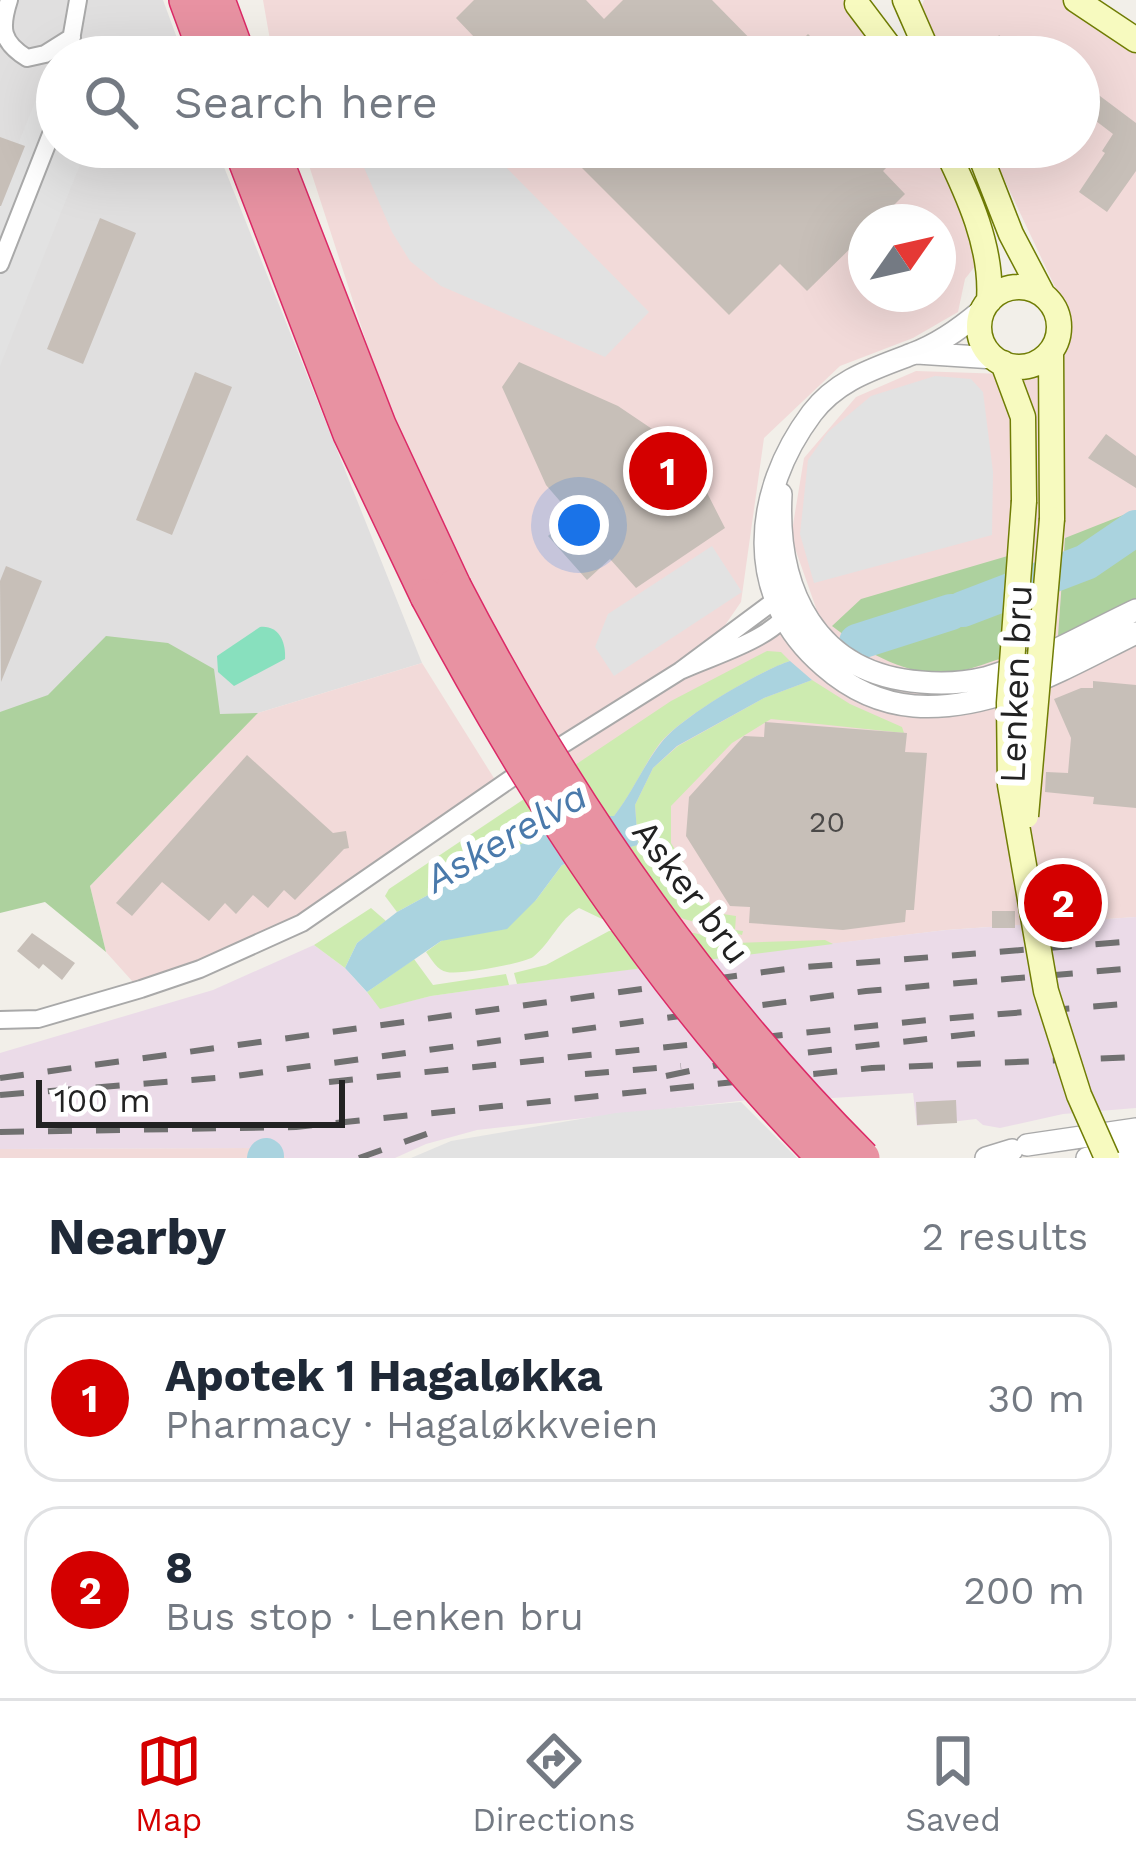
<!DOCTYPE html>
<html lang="en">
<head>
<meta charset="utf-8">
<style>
  :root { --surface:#fff; --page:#f2f2f3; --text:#1f2937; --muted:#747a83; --line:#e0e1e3; --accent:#d40000 }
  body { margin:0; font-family:"Work Sans",sans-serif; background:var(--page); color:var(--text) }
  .compass { position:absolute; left:848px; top:204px; width:108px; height:108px; border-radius:50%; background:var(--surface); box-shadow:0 12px 48px #0002; rotate:56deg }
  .scale { position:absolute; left:36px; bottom:30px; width:309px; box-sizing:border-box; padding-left:12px; border:6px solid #222; border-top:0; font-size:33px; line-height:42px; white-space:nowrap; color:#222; -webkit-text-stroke:9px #fff; paint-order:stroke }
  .you { position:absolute; left:579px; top:525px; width:42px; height:42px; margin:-30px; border:9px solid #fff; border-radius:50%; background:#1a73e8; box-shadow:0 0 0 18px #1a73e833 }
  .badge { display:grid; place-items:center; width:78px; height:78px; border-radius:50%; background:var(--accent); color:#fff; font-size:39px; font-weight:700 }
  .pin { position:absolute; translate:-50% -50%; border:6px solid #fff; box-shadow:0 3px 12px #0006 }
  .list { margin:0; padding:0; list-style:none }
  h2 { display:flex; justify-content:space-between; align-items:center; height:156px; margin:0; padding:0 48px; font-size:51px }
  h2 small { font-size:39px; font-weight:400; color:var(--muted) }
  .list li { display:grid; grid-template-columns:78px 1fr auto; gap:36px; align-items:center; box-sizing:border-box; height:168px; margin:0 24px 24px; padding:0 24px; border:3px solid var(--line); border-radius:36px }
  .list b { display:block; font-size:45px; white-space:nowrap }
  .list p { margin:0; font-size:39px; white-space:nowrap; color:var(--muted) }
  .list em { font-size:39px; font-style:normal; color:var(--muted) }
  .icon { flex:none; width:66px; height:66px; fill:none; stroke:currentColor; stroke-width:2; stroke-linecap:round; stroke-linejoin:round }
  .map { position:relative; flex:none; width:1136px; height:1158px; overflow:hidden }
  .search { position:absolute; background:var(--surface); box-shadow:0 12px 48px #0002; left:36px; right:36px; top:36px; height:132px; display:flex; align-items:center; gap:30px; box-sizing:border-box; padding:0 42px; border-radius:66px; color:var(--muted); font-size:45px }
  .sheet { height:540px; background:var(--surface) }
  nav { display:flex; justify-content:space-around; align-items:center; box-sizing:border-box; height:168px; border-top:3px solid var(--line); background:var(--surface); font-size:33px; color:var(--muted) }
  nav a { display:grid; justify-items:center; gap:6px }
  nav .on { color:var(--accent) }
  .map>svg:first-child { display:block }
  .residential { fill:#e0dfdf }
  .commercial { fill:#f2dad9; fill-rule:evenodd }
  .industrial { fill:#ebdbe8 }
  .grass { fill:#cdebb0 }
  .forest { fill:#add19e }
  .pitch { fill:#88e0be }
  .parking { fill:#e2e2e2 }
  .water { fill:#aad3df }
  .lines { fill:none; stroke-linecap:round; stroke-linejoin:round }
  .river { stroke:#aad3df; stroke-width:36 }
  .building { fill:#c7bfb8 }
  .minor-casing { stroke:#a9a9a9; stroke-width:20 }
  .tertiary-casing { stroke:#a9a9a9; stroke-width:24 }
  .secondary-casing { stroke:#707d05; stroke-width:27 }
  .motorway-casing { stroke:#dc2a67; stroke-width:36 }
  .minor { stroke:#fff; stroke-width:16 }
  .tertiary { stroke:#fff; stroke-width:21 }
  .secondary { stroke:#f7fabf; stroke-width:24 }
  .motorway { stroke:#e892a2; stroke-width:33 }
  .rail { stroke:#707070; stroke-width:6; stroke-dasharray:24 24; stroke-linecap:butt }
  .secondary-bridge-casing { stroke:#707d05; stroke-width:27; stroke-linecap:butt }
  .motorway-bridge-casing { stroke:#dc2a67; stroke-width:36; stroke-linecap:butt }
  .secondary-bridge { stroke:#f7fabf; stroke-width:24 }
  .motorway-bridge { stroke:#e892a2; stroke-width:33 }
  .labels { text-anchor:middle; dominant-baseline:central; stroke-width:12; stroke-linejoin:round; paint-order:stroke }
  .number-label { font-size:30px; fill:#4b4948 }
  .street-label { font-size:36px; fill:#222; stroke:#fff }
  .water-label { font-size:39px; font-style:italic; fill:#4a7aab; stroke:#fff }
</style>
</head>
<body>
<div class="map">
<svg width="1136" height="1158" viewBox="0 0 1136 1158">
  <rect width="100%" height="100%" fill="#f2efe9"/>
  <path class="residential" d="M0 0H163L184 57H57V147H216L422 663 258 713 0 724Z"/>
  <path class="commercial" d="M263 0H853L889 57H273Z
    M924 0H1081L1136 32V917L946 930 708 959 555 753 700 666 816 608 791 537 804 458 856 397 916 371 1005 374 1060 358 1067 325 1056 289 989 147H1079V57H943L919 13Z
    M303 147H945L979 261 965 279 958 312 913 338 840 366 764 438 741 602 699 663 552 749 482 632 390 415ZM866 222H938V294H866Z
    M422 663 497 783 320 904 238 947 133 982 106 952 90 886 258 713Z
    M277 1148 286 1158H0V1149Z"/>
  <path class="industrial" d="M1136 917V1108L1063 1114 1000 1128 983 1125 976 1119 917 1126 913 1093 784 1101 757 1099 477 1130 426 1144 395 1158H286L277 1148 0 1149V1053L213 990 314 945 345 968 381 1008 431 996 501 986 811 946 946 930Z"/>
  <path class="grass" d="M767 651 781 652 790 661C759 671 680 718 660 743 643 766 632 794 614 816H606L593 795 527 841 397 912 385 896 389 889 671 701Z
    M812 680 850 704 902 727 904 733 771 719 732 743 671 806V843L716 913 736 916 735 930 743 931 742 935 684 919 658 905 634 907 602 919 579 908C559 919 551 943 533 957 522 964 460 975 447 972 437 970 432 960 426 952L441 941 536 900 562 865 638 845 635 805 653 768 678 746 764 698Z
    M371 908 386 921 357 943 345 968 314 945Z
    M609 931 694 933 735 943 825 940 833 944 517 984 514 973 546 965Z
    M414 959 433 985 506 974 509 985 431 996 380 1009 367 992Z"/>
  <path class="forest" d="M1136 510V599L1058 636 1065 538Z
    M1011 555 1003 658C986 663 965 672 947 673 902 675 865 651 832 626L861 599Z
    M106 636 168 643 214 669 220 714 258 713 90 886 106 952 45 902 0 913V712L48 695Z"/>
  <path class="pitch" d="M260 627C279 625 286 642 285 659L234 686 218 672 217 656Z"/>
  <path class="parking" d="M44 79 57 90V147H87L0 366V190Z
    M368 147H486L649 312 605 357 441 286 410 261 392 232 359 156Z
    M935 376 971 379 983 392 993 472 992 535 814 583 800 534 808 460 828 432 871 396Z
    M712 546 742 592 614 676 595 647 608 614Z
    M741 1102 797 1158H411L451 1141 616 1113Z"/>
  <path class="water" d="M790 661 812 680 764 698 677 746 653 768 635 805 638 845 562 865 536 900 507 929 441 941 367 992 345 968 357 943 397 912 527 841 533 829 594 794 606 816H614C632 793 643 766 661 743 679 718 759 671 790 661Z"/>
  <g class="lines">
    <path class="river" d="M963 609 1086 562 1136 528
      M857 642 951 612
      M265 1158 266 1156"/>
  </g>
  <path class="building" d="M474 0H586L604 19 623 0H712L768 57H493L456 18Z
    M808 34 831 57H785Z
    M999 35 1028 57H983Z
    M1092 90 1136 123V171L1107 212 1079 192 1105 153 1102 151 1113 134 1079 108Z
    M0 137 25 146 1 206H0Z
    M561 147H881L894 160 883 171 905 194 877 222H866V233L807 291 780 264 729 315Z
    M100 218 136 233 83 364 47 349Z
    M519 362 618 406 661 435 668 429 707 473 700 479 725 528 636 588 610 559 587 580 548 536 572 515 546 485 502 387Z
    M195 372 232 387 172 535 136 520Z
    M1106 434 1136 456V488L1088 458Z
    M6 566 42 581 1 682 0 581Z
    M1093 681 1136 685V808L1093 804 1094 797 1045 792 1046 772 1068 773 1071 738 1054 699 1081 688H1093Z
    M765 722 907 733 905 752 927 753 914 910H906L905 922 843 930 749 923 750 907 730 906 686 836 689 797 744 736 764 737Z
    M247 755 333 833 346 831 349 848 344 849 295 900 284 890 268 908 253 895 236 914 225 903 209 921 162 882 132 916 116 903Z
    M992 911H1015V928H992Z
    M32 933 75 963 62 980 43 964 39 969 17 951Z
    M956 1100 957 1123 917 1125 916 1102Z"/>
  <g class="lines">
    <defs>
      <path id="minor" d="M9 0C0 28 1 42 27 58L45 54 72 37
        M68 57 78 0
        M0 264 57 119
        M0 1020 38 1019 141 989 200 969 302 923 535 762 680 671 774 601 797 602C774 640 719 653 680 671"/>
      <path id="tertiary" d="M981 311C961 328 937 345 912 354 874 369 838 379 812 413 752 493 743 597 824 666 849 688 880 703 914 706 993 712 1067 667 1136 633
        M917 353 994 358
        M781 494C776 590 815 674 921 682 942 684 964 683 985 678 1037 663 1087 633 1136 610
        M1027 1145 1136 1129
        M986 1158 1012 1150
        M1087 1158 1136 1149"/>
      <path id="secondary" d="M905 0 930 57
        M1076 0 1136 40
        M857 4 897 57
        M945 147C968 194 993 248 989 301
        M977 147 1011 234 1042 293
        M979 327a40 40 0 1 1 80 0a40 40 0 1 1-80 0Z
        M1051 352 1052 519
        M1003 363 1023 417 1024 501"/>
      <path id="motorway" d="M186 0 207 57
        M218 0 239 57
        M240 147 350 434 427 596
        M271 147 379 425 454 586"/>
    </defs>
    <use href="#minor" class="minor-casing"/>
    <use href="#tertiary" class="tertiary-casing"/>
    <use href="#secondary" class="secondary-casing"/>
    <use href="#motorway" class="motorway-casing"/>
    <use href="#minor" class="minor"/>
    <use href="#tertiary" class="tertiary"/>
    <use href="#secondary" class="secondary"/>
    <use href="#motorway" class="motorway"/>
    <path class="rail" d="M585 1074 681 1066
      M666 1076 741 1060 998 1031
      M0 1078 793 968 1136 941
      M329 1082 928 1020 1136 1003
      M0 1095 228 1077 866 991 1136 968
      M0 1132 296 1127 872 1068 1136 1057
      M359 1158 449 1126"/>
    <defs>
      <path id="secondary-bridge" d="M1024 501 1009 703 1010 785 1046 991 1079 1095 1107 1158
        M1026 816 1052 519"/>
      <path id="motorway-bridge" d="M454 586C562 795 697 991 863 1158
        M427 596C535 799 662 994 824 1158"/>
    </defs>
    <use href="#secondary-bridge" class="secondary-bridge-casing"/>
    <use href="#motorway-bridge" class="motorway-bridge-casing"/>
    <use href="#secondary-bridge" class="secondary-bridge"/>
    <use href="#motorway-bridge" class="motorway-bridge"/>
  </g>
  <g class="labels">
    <g class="number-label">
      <text x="827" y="821">20</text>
    </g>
    <g class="street-label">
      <text transform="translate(1016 684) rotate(-88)">Lenken bru</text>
      <text transform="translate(691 892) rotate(53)">Asker bru</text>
    </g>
    <g class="water-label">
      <text transform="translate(506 837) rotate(-30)">Askerelva</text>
    </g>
  </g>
</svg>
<svg class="compass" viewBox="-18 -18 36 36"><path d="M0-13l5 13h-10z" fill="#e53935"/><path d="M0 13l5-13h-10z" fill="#747a83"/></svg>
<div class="scale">100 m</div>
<div class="you"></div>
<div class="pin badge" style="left:668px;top:471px">1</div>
<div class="pin badge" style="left:1063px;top:903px">2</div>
<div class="search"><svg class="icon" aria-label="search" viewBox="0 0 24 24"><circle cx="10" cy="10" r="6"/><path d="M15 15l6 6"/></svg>Search here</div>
</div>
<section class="sheet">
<h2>Nearby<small>2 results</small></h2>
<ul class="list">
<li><span class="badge">1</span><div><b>Apotek 1 Hagaløkka</b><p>Pharmacy · Hagaløkkveien</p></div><em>30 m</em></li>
<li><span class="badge">2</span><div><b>8</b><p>Bus stop · Lenken bru</p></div><em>200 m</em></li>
</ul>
</section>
<nav>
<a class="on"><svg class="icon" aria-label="map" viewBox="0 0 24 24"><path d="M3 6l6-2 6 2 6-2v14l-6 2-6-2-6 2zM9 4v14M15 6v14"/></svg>Map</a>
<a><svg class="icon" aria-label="directions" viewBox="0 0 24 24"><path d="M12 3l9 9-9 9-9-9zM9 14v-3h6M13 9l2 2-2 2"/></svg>Directions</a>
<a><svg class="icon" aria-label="saved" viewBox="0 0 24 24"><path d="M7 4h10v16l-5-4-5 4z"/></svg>Saved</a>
</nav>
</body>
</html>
